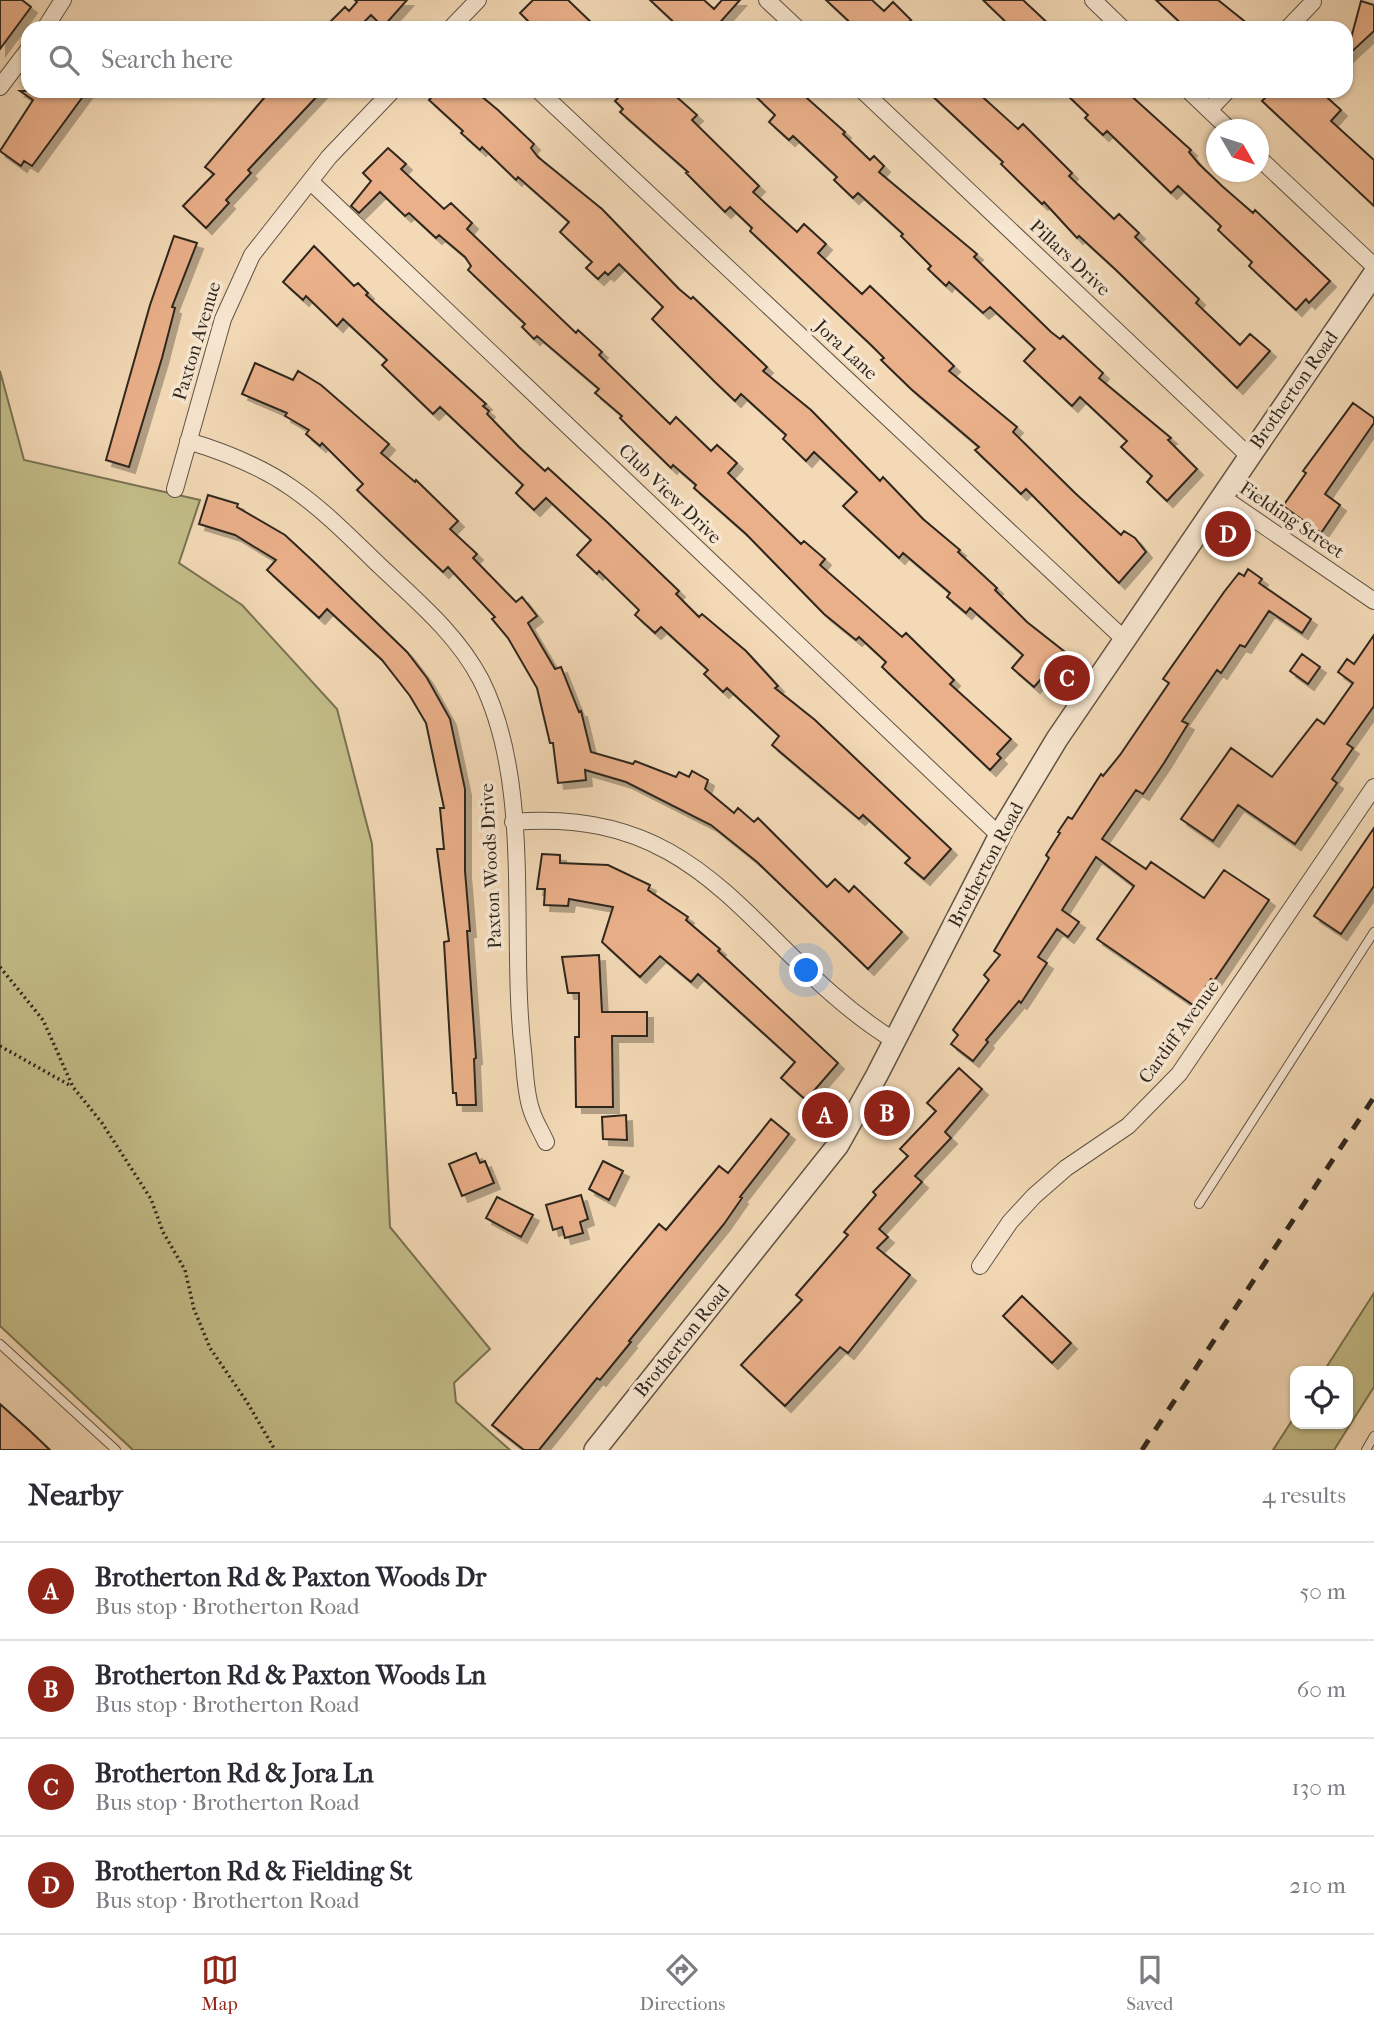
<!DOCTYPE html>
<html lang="en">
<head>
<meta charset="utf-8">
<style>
  :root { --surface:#fff; --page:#f2f2f3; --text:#2b2b33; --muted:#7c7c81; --line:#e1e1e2; --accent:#8f2418 }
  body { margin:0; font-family:"IM FELL French Canon",serif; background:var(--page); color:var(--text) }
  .controls { position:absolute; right:21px; bottom:21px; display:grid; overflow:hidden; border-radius:14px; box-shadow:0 2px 5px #0004 }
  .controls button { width:63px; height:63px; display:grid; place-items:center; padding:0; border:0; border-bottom:2px solid var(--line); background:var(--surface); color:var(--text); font:35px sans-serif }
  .compass { position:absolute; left:1206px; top:119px; width:63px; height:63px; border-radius:50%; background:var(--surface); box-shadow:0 2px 5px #0004; rotate:129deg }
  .you { position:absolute; left:807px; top:971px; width:24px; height:24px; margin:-18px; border:5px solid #fff; border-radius:50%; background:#1a73e8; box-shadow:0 0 0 10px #1a73e833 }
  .badge { display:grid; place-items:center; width:46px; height:46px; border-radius:50%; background:var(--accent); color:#fff; font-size:23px; font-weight:700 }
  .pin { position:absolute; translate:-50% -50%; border:4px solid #fff; box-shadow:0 2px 7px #0006 }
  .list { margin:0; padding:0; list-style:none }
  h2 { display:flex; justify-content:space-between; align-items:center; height:91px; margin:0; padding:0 28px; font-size:30px }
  h2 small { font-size:23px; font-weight:400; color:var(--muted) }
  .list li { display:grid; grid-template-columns:46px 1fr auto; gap:21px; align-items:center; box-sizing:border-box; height:98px; padding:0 28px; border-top:2px solid var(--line) }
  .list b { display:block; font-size:26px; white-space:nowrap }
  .list p { margin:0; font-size:23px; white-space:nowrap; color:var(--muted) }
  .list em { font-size:23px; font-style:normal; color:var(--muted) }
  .icon { flex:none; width:38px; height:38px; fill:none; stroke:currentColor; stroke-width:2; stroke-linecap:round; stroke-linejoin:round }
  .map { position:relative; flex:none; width:1374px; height:1450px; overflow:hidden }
  .search { position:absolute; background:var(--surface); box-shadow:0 2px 5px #0004; left:21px; right:21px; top:21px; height:77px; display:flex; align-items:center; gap:18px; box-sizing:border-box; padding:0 24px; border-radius:21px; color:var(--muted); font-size:26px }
  .sheet { height:483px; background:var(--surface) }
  nav { display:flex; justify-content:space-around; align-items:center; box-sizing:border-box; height:98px; border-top:2px solid var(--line); background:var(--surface); font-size:19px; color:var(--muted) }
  nav a { display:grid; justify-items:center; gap:4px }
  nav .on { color:var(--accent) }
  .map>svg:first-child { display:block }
  .green { fill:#c3bd88; stroke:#797253; stroke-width:2 }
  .building { fill:#eab08a; stroke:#2f271e; stroke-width:2; filter:url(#shadow) }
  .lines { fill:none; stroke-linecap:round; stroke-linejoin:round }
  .service-casing { stroke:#605444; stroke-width:10 }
  .minor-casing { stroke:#605444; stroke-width:18 }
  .tertiary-casing { stroke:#605444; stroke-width:24 }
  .path { stroke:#2f271e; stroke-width:3.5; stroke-dasharray:2 3.5; stroke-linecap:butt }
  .service { stroke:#f7e6d0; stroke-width:8 }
  .minor { stroke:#f7e6d0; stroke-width:16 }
  .tertiary { stroke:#f7e6d0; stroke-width:21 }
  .rail { stroke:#2f271e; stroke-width:5; stroke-dasharray:12 12; stroke-linecap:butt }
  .labels { text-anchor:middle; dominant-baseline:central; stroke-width:7; stroke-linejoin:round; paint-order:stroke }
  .street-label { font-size:19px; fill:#2f271e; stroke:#f7e6d0 }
</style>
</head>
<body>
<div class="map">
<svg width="1374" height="1450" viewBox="0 0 1374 1450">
  <defs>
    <filter id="shadow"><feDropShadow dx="6" dy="6" stdDeviation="0" flood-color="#0004"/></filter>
  </defs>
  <rect width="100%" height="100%" fill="#f3d9b6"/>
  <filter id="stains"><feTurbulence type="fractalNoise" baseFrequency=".00286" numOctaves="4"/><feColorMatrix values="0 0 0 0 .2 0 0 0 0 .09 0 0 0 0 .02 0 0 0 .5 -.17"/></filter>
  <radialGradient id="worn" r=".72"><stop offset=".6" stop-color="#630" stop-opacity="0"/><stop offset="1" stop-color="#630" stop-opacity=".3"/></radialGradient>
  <path class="green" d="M0 371 24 460 200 500 179 563 242 605 337 709 372 844 390 1227 490 1349 454 1383 456 1402 510 1450H133L0 1326Z
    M1374 1293V1387L1334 1450H1273L1295 1416V1424H1348V1371H1324Z"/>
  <path class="building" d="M0 0H22L31 7 0 49Z
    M355 0H407L383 27 371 15 362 24 366 28H324L345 7 349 11 357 2Z
    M533 0H568L597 28H535L520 13Z
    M650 0H704L714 9 722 0H740L715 28H680Z
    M826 0H872L884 11 893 2 911 20 904 28H856Z
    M983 0H1023L1053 28H1012Z
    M1156 0H1218L1253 28H1186Z
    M1361 1 1374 5V31L1346 57Z
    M20 91H87L32 166 24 161 21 166 0 151 33 100Z
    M270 91H322L248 170 251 173 226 200 229 203 206 228 183 206 214 174 205 167Z
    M437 91H475L498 110 534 144 531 148 538 157 602 209 679 289 691 299 693 297 767 367 763 371 811 410 880 481 883 477 923 519 960 550 958 552 997 588 995 590 1027 622 1065 652 1034 687 1012 668 1023 655 970 608 966 613 947 597 950 593 903 553 899 558 843 506 857 492 814 452 806 461 783 439 786 435 741 394 735 401 715 382 652 319 663 307 619 264 608 275 605 272 598 279 586 268 592 262 560 232 569 222 518 177 516 180 482 147 480 150 461 133 463 131 429 100Z
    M625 91H670L697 115 692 120 759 186 753 192 797 232 804 224 826 244 818 253 862 294 870 286 954 366 949 371 1017 427 1013 432 1075 493 1121 535 1124 531 1135 538 1146 552 1119 583 1026 489 1021 494 975 450 979 447 911 389 881 360 884 358 871 345 750 231 752 228 730 207 725 212 686 173 688 172 620 112 623 109 615 101Z
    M750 91H799L845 132 843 134 870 160 874 156 884 166 879 172 977 254 974 257 1051 332 1060 339 1063 336 1103 373 1099 378 1171 438 1168 440 1197 469 1167 501 1147 482 1152 476 1121 447 1127 441 1080 397 1072 406 1024 361 1035 349 990 307 983 313 949 282 946 286 928 269 931 266 901 236 903 234 858 193 853 198 834 180 837 177 793 136 789 140 769 122 775 115Z
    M927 91H976L1018 129 1023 124 1072 173 1069 176 1114 219 1119 214 1139 233 1135 237 1199 299 1196 303 1240 345 1250 334 1270 351 1237 388 1116 270 1079 236 1077 238 1044 202 1042 204 1001 164 1003 162Z
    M1063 91H1115L1121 97 1127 92 1191 150 1189 152 1199 164 1222 186 1253 213 1255 210 1330 281 1309 303 1306 299 1296 310 1249 266 1252 262 1218 230 1221 226 1178 186 1171 193 1107 131 1103 135 1085 118 1088 115Z
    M1272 91H1320L1341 110 1331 121 1374 160V206L1262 101Z
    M388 148 406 164 401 169 444 209 451 203 472 223 467 229 576 333 578 330 602 352 599 355 670 424 676 417 711 451 717 445 737 463 728 473 801 544 804 541 825 559 820 565 902 637 906 633 954 680 950 684 1011 739 997 754 1001 758 990 770 882 667 886 662 859 637 856 640 824 614 746 534 694 488 696 485 673 465 671 468 632 430 620 418 622 416 595 393 599 389 537 336 534 339 522 327 525 324 468 270 471 266 465 257 439 235 436 238 409 213 405 216 380 192 359 213 351 206 371 181 363 173Z
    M174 236 197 243 172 307 175 308 162 358 129 467 106 460 150 305Z
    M314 246 354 286 358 283 368 293 366 295 486 404 483 406 489 411 487 414 519 447 545 471 548 468 607 522 679 591 676 594 699 617 702 614 746 651 778 686 775 688 815 720 951 849 924 879 905 863 910 858 863 815 859 819 772 745 779 736 727 688 723 692 704 674 708 670 661 627 655 633 635 615 639 610 599 571 597 574 577 555 591 540 546 498 534 510 516 493 523 485 440 407 433 414 382 365 387 360 343 319 337 326 306 296 303 300 283 282Z
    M255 363 293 380 298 371 321 385 389 444 381 453 415 482 416 480 458 521 450 529 477 554 473 558 516 602 522 597 537 616 528 623 555 669 561 667 579 712 581 711 591 752 633 764 635 761 676 777 679 772 689 777 692 771 708 780 705 789 734 813 738 808 754 822 758 818 827 887 835 879 849 892 854 886 902 932 868 969 757 862 711 825 626 782 585 770 586 780 558 783 553 743H550L537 688 508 638 492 619 495 617 448 567 443 572 357 490 363 484 322 443 320 446 306 434 309 430 285 416 287 413 242 394Z
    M1353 403 1374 418V423L1325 494 1340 505 1321 533 1283 506 1306 473 1303 471Z
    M208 495 238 504 237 507 285 535 313 561 407 652 427 678 450 719 465 789V871L470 931H467L476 1058 474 1059 476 1105H457L456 1093H453L444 942 449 941 437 849H444L440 808H444L426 723 410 696 382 660 327 609 319 618 267 570 276 560 235 535 199 524Z
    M1248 569 1262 579 1259 583 1311 619 1302 633 1269 611 1245 647 1240 645 1221 673 1217 670 1182 721 1188 724 1164 763 1143 794 1136 790 1102 839 1146 869 1151 862 1204 898 1224 870 1269 900 1214 981 1211 979 1193 1005 1097 939 1134 886 1096 857 1062 910 1079 922 1068 937 1057 929 1038 957 1047 963 1021 1003 1019 1001 986 1040 988 1042 973 1061 951 1044 958 1035 953 1030 989 980 984 975 1000 955 994 951 1049 858 1046 855 1060 833 1058 832 1068 817 1072 819 1101 774 1103 776 1120 755 1169 683 1163 679 1224 592 1239 573 1244 576Z
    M1374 635V706L1347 744 1353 748 1332 779 1337 783 1295 844 1238 805 1213 841 1181 819 1231 748 1272 777 1317 719 1324 724 1353 683 1338 672 1347 659 1354 664Z
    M1302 654 1320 667 1308 684 1290 671Z
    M1374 828V886L1341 934 1314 916Z
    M542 854 560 855V863L608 865 650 885 648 890 688 917 686 920 720 949 718 951 838 1063 806 1100 781 1078 795 1062 698 974 691 982 660 956 640 977 602 942 613 907 569 899 568 906 544 905 545 889H537Z
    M599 955 602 1012H647V1036H612L613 1107H576L575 1037H579V993H568L562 957Z
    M959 1068 982 1089 945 1132 951 1138 915 1176 922 1182 879 1229 888 1237 877 1248 910 1275 848 1353 840 1347 785 1406 741 1365 802 1300 796 1295 848 1235 844 1232 876 1195 873 1192 908 1156 900 1149 936 1111 927 1103Z
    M626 1115 627 1140 603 1139 602 1117Z
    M771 1119 789 1134 740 1197 742 1198 724 1224 629 1341 631 1342 600 1380 597 1378 539 1450H524L492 1425 659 1224 666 1230 719 1166 728 1173Z
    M476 1153 480 1163 485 1161 494 1183 462 1196 449 1164Z
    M603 1161 623 1171 609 1200 589 1189Z
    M581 1195 588 1219 580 1222 583 1233 565 1238 562 1227 553 1230 546 1205Z
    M497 1197 533 1215 521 1237 486 1218Z
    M1022 1296 1071 1343 1052 1363 1003 1316Z
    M0 1404 29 1430 50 1450H0Z"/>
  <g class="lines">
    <defs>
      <path id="service" d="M1199 1204 1374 932
        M0 1344 116 1450
        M1366 1450 1374 1436"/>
      <path id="minor" d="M767 0 797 28
        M1093 0 1122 28
        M45 28 63 0
        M451 28 478 0
        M1288 28 1313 2
        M0 87 28 50
        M539 91 1124 639
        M863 91 1249 456
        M1189 91 1230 130
        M1209 110 1227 91
        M1258 157 1374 266
        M311 182 1000 836
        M188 441C282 469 312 500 380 566 417 601 457 634 481 680 534 786 509 934 523 1051 525 1069 525 1091 531 1109 534 1120 541 1131 546 1142
        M175 489 223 319 252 255 329 157 392 91
        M1222 497 1374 601
        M513 822C712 805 752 953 895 1041
        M980 1266 1010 1222 1034 1196 1066 1168 1128 1126 1179 1074 1374 787"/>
      <path id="tertiary" d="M595 1450 838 1145 877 1075 1004 827 1057 739 1374 274"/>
    </defs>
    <use href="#service" class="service-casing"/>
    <use href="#minor" class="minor-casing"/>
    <use href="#tertiary" class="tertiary-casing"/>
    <path class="path" d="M0 967 43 1020 73 1087 102 1123 151 1199 163 1232 185 1270 194 1309 210 1348 247 1402 275 1450
      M0 1046 71 1086"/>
    <use href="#service" class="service"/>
    <use href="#minor" class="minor"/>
    <use href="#tertiary" class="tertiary"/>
    <path class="rail" d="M1142 1450 1374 1097"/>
  </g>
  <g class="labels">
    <g class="street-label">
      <text transform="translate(1070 258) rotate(43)">Pillars Drive</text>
      <text transform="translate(197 341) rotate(-73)">Paxton Avenue</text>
      <text transform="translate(846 350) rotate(43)">Jora Lane</text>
      <text transform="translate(1294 390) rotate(-55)">Brotherton Road</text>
      <text transform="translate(670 494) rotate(44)">Club View Drive</text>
      <text transform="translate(1292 520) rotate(34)">Fielding Street</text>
      <text transform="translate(986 865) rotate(-62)">Brotherton Road</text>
      <text transform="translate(491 866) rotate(-93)">Paxton Woods Drive</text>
      <text transform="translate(1179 1032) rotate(-54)">Cardiff Avenue</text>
      <text transform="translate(682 1341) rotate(-51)">Brotherton Road</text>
    </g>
  </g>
  <rect width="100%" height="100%" filter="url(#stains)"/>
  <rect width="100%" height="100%" fill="url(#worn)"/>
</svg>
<div class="controls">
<button><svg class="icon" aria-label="locate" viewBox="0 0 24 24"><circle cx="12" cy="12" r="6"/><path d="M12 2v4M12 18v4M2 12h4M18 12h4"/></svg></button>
</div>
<svg class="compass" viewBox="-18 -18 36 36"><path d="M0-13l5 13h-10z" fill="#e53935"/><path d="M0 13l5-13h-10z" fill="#7c7c81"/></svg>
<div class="you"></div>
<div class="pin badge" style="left:825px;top:1115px">A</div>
<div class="pin badge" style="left:887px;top:1113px">B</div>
<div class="pin badge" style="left:1067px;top:678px">C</div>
<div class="pin badge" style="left:1228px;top:534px">D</div>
<div class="search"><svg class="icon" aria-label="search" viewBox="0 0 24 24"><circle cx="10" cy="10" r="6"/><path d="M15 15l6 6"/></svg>Search here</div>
</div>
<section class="sheet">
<h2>Nearby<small>4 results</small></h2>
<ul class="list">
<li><span class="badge">A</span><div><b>Brotherton Rd &amp; Paxton Woods Dr</b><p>Bus stop · Brotherton Road</p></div><em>50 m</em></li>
<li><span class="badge">B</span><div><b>Brotherton Rd &amp; Paxton Woods Ln</b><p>Bus stop · Brotherton Road</p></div><em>60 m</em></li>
<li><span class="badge">C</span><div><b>Brotherton Rd &amp; Jora Ln</b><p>Bus stop · Brotherton Road</p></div><em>130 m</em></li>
<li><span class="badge">D</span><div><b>Brotherton Rd &amp; Fielding St</b><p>Bus stop · Brotherton Road</p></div><em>210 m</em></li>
</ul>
</section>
<nav>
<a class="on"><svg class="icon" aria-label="map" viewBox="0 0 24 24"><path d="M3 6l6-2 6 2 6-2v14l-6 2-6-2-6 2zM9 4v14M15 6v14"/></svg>Map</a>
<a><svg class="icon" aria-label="directions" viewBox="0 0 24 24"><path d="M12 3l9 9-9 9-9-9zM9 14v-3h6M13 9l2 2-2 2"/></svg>Directions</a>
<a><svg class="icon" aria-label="saved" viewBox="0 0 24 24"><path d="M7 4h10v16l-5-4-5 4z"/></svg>Saved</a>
</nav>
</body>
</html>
